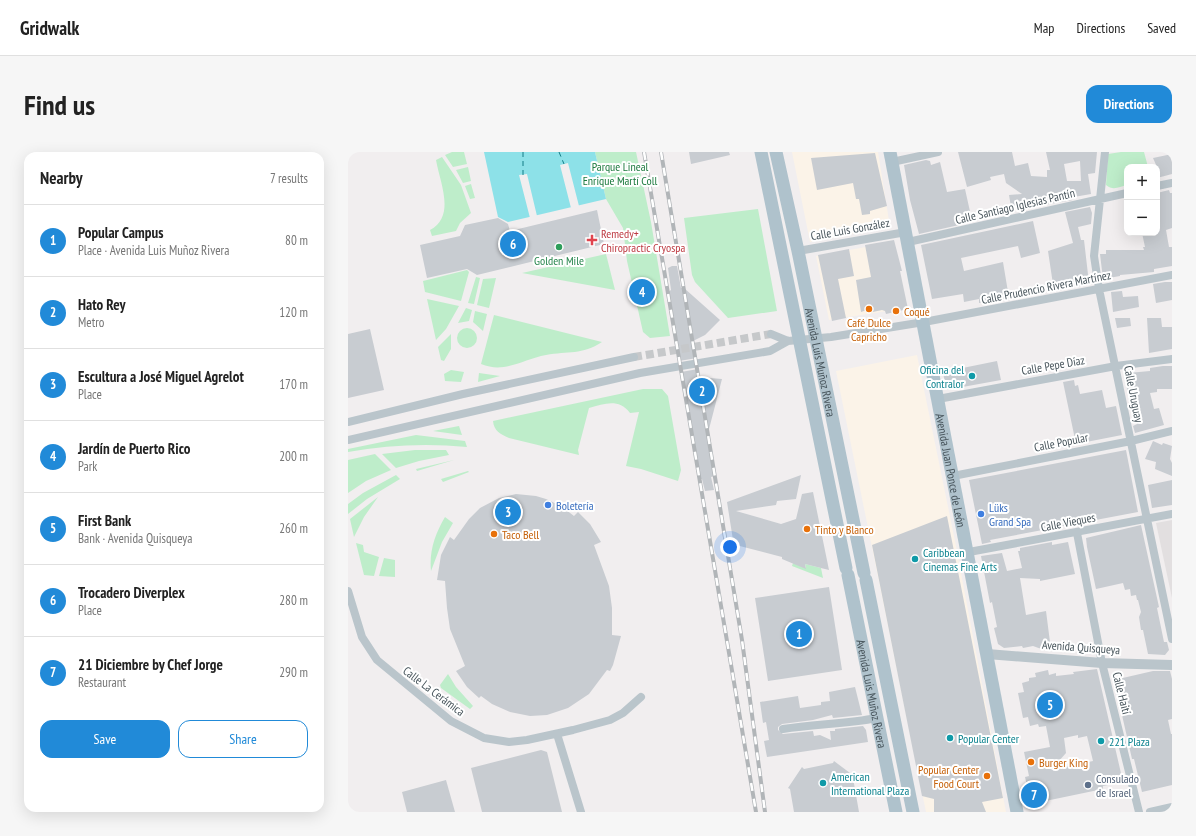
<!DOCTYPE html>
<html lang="en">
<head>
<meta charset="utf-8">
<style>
  :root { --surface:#fff; --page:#f6f6f6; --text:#222; --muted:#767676; --line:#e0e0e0; --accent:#218ad8 }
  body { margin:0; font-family:"PT Sans Narrow",sans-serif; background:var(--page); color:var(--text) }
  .controls { position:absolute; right:12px; top:12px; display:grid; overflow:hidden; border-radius:8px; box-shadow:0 4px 16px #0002 }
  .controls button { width:36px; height:36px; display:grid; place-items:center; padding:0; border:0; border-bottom:1px solid var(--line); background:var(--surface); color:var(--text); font:20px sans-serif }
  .you { position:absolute; left:382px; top:395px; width:14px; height:14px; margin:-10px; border:3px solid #fff; border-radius:50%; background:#1a73e8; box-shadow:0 0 0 6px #1a73e833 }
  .badge { display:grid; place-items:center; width:26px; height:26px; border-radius:50%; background:var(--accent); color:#fff; font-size:13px; font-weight:700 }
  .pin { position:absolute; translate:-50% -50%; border:2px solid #fff; box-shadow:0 1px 4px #0006 }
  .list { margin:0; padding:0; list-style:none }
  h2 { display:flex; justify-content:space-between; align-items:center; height:52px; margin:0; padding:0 16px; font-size:17px }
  h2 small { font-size:13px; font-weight:400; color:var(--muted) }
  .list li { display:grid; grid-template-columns:26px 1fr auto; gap:12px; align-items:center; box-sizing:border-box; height:72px; padding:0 16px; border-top:1px solid var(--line) }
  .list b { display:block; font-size:15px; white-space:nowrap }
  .list p { margin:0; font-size:13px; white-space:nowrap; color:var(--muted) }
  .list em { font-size:13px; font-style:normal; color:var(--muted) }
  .actions { display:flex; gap:8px; padding:12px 16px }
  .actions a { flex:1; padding:9px 0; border:1px solid var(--accent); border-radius:12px; text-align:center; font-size:14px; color:var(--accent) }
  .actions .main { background:var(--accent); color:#fff }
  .map { position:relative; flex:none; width:824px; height:660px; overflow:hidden; border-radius:12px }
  header { display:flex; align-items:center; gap:24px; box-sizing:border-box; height:56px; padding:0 20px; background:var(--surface); border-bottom:1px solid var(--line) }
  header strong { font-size:19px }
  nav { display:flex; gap:22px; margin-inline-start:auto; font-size:14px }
  .intro { display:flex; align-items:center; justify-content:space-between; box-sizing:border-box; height:96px; padding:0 24px }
  h1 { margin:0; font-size:28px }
  .button { padding:10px 18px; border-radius:12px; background:var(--accent); color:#fff; font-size:14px; font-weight:700 }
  main { display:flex; gap:24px; padding:0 24px }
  aside { flex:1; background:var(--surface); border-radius:12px; box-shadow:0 4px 16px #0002 }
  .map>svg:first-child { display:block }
  .commercial { fill:#fbf3e8 }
  .education { fill:#e2dfe0 }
  .green { fill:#beedca }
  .water { fill:#8de1e8 }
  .pier { fill:#f1eeef }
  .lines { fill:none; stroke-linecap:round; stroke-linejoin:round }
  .ferry { stroke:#127d86; stroke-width:1; stroke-dasharray:5 4; stroke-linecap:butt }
  .building { fill:#c8ccd1; fill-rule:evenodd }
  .minor-tunnel { stroke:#c6c8ca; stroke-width:8; stroke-dasharray:8 4; stroke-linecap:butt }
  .minor { stroke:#bac5cb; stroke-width:8 }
  .tertiary { stroke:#bac5cb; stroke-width:10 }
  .primary { stroke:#afc2cc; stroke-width:13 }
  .rail-casing { stroke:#b1b5b8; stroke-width:4 }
  .rail { stroke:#fff; stroke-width:2.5; stroke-dasharray:8; stroke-linecap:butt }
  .health-dot { fill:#e0444e; stroke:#fff; stroke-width:1.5 }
  .leisure-dot { fill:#2e9e5b; stroke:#fff; stroke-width:1.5 }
  .food-dot { fill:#e8710a; stroke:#fff; stroke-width:1.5 }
  .culture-dot { fill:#0f9aa8; stroke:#fff; stroke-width:1.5 }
  .shop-dot { fill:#3f7fe0; stroke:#fff; stroke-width:1.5 }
  .service-dot { fill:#5c6f8a; stroke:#fff; stroke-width:1.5 }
  .labels { text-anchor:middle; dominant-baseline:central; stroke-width:4; stroke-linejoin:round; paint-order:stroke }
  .park-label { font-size:12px; fill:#1b793d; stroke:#fff }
  .street-label { font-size:12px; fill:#47545b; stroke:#fff }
  .health-label { font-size:12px; fill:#be3a42; stroke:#fff; text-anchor:start }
  .leisure-label { font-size:12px; fill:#27864d; stroke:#fff }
  .food-label { font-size:12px; fill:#c56008; stroke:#fff; text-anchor:start }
  .culture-label { font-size:12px; fill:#0d838f; stroke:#fff; text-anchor:start }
  .shop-label { font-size:12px; fill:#366cbe; stroke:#fff; text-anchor:start }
  .service-label { font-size:12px; fill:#4e5e75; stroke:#fff; text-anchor:start }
</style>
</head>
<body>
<header>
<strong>Gridwalk</strong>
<nav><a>Map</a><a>Directions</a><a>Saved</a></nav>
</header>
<div class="intro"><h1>Find us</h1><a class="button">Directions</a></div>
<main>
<aside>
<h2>Nearby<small>7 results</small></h2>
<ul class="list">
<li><span class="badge">1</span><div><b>Popular Campus</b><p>Place · Avenida Luis Muñoz Rivera</p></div><em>80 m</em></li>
<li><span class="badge">2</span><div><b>Hato Rey</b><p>Metro</p></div><em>120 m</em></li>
<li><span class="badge">3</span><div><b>Escultura a José Miguel Agrelot</b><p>Place</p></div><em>170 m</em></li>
<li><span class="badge">4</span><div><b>Jardín de Puerto Rico</b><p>Park</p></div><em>200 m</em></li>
<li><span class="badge">5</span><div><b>First Bank</b><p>Bank · Avenida Quisqueya</p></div><em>260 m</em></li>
<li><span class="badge">6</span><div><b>Trocadero Diverplex</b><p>Place</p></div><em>280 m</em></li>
<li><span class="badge">7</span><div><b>21 Diciembre by Chef Jorge</b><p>Restaurant</p></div><em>290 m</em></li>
</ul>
<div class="actions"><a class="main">Save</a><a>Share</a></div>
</aside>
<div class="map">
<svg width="824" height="660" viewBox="0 0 824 660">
  <rect width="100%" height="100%" fill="#f1eeef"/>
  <path class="commercial" d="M444 0H530L542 75 462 90Z
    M546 90 559 156 481 168 468 104Z
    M569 203 607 389 658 660H578L488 219Z"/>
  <path class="education" d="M824 368V446L808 371Z"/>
  <path class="green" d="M104 0H116L119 12 105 15 97 3Z
    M247 0H288L303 70 322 184 302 186 295 180 279 109 275 76 258 47Z
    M773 0H796L800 15H779V33C771 35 765 39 758 33L760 2Z
    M94 5 113 33 123 61 112 71 108 79 84 84 82 78C108 64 92 31 88 8Z
    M120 15 123 29 115 31 108 18Z
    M123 32 127 46 122 47 117 34Z
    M410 57 429 159 380 166 347 130 344 123 336 66Z
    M258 102 267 138 174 121Z
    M119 118 121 120 113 149 77 140 75 129Z
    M128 125 132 126 126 152 120 151Z
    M148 126 141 156 129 153 135 127Z
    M79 147 111 154 98 177 88 188Z
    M118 156 124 158 121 169 110 171Z
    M127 159 139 162 135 179 125 170Z
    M146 163 254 190C234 203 220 199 198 203 175 207 157 222 133 212Z
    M109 186a10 10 0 1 1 20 0a10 10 0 1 1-20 0Z
    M103 182V197L96 209 93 208 90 195Z
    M103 218 116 220 113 230 97 229 96 222Z
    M131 221 152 224 130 230Z
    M295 237H314L320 244 333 318 330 329 293 317 278 314 291 260 282 261C270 246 257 252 241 256L230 298 231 303 161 286C152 282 146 279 145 269Z
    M111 274 114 283 85 279Z
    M68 283 117 289 119 295C79 291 39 293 0 300V297Z
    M67 298H98L101 303 71 309 48 316 34 302Z
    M27 302 43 318 18 329 0 341V308Z
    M106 308 69 319 68 317Z
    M120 319 121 320 95 330 93 327Z
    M48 323 52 327 19 347 0 362V352L15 341Z
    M30 345 16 365 6 385 2 367Z
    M97 365 105 371 94 390 83 419C81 399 87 382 97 365Z
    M8 391 15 393 16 400 31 405 26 424 16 423Z
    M36 406 47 408V425L31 424Z
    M445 411 458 416 457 412 473 416 475 426 444 414Z
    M100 522 108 535 125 554 122 557 93 536 92 533Z"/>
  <path class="water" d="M136 0H247L258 47 160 70 150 65Z"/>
  <path class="pier" d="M220 11 231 54 223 56 212 13Z
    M179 22 189 64 182 66 171 23Z"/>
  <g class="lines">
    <path class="ferry" d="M175 0V23
      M211 0 216 12"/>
  </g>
  <path class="building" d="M341 0H381L382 3 343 12Z
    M610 0H664L667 14 680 11 683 24 699 25V18H702L698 0H749L747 21 740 22 743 42 720 46 725 48 678 56 677 52 663 55 661 43 674 42 658 31 656 22 642 25 643 28 619 35ZM732 9 733 29H719L716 12Z
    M527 1 539 54 522 59V62L514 63 511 47H508L505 31 469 38 463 6Z
    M824 2V22L809 26V15L805 6Z
    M578 8 582 9 583 13 592 10 599 40 617 37 623 64 610 67 611 73 571 82 562 48 556 13Z
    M821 38 822 41H824V76L818 78 821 95H824V114L806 117V120L772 123V124L755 127 752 102H758V98H796L795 95H797L794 81H809V41Z
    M742 55 744 61 743 72 730 75 733 88H736L741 131 706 139 700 99 725 91 717 60Z
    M249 58 256 92 129 123 119 117 79 126 72 93 112 84 117 73 150 66 160 72 162 79Z
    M685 69 692 101 673 106 670 94 613 106 616 119 655 110 661 146 631 151V147L616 150 615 142 584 147 573 93Z
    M546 88 554 119H552L560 157 538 162 537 159 534 158 520 161 519 158 513 160 508 128 523 125 517 93Z
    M501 97 506 124 490 127 498 166 484 169 470 103Z
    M324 114H329L333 136H336L372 168 357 183 345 189 349 206 331 209 320 140 323 138 320 116Z
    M817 130H824V148L808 151 805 132Z
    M774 139 775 145 790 144 791 155 765 160 763 140Z
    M767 166H782L783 174 769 176Z
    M799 166H813L814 175H824V197L801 201Z
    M22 177 36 238 0 246V182Z
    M649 209 653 228 598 238 595 220Z
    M815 214H824V237H809V240L802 241 806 257 811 256 816 273 787 281 785 274 789 272 786 262H788L785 245 781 246 778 231 783 230 780 221 802 219V216Z
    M350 217 351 230 362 226 374 227 360 281 367 324 363 325 366 338 357 339 354 327H351L333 220Z
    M726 228 727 234 730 233 732 242 754 238 758 256 768 254 774 283 728 292 715 230Z
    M805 289 814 293 815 291 824 294 822 307 824 311V324L807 317 808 310 797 307Z
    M778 298 790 360 642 388 643 390 634 392 621 328Z
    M453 323 448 347 429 349 428 353 388 359 433 372 448 367 454 342 465 340 481 418 457 412 458 417 434 407V405L384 392 385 388 379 350Z
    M824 328V353L804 356 800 333Z
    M168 342 188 344 198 347 213 354 226 364 230 360 242 372 253 390 246 393 261 434 264 456V483L273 484 265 513 262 519 259 518 241 542 220 556 199 563 182 564 162 560 144 552 133 544 131 546 119 535 108 519 117 514 102 477 99 456 97 429 89 428 93 403 102 385 106 388 121 367 132 356 151 346Z
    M599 364 655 646 634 650 638 660H586V647L574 644 524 393Z
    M793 373 811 455 809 456 816 490H819L821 498 817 503 800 502 795 478H793L791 465 793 460 790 448H789L788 443 783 444 782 437 777 438 775 431 748 437 739 395 738 386Z
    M704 390V393L720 390 727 422 692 429V427L672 426 678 463 698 459 703 498H696L685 494 675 496 674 494 656 496 650 492 646 476 649 475 644 450 642 451 633 404 654 401 659 419 674 416 670 399H672V396Z
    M481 435 494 518 420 529 407 446Z
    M749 517 775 630 755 634V637L683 652 677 625 681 624 676 600 702 595 698 574 691 575 690 572 682 574 680 565 675 566 670 541 676 540 674 531 681 529V526L688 525 687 521 700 518 701 523 708 521V524L726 522 725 520ZM730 583V586L739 584 745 609 703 618 718 601 716 586Z
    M805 519H822L824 527V567L820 568 823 582H824V633L794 640 786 607H784L766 528Z
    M507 535 514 563 485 566 484 563 465 568 434 572 430 575V578L435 582 465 579 466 584 472 583 483 588 482 579H487V577L515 574 518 578 520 590 419 605 416 589 421 588 418 570 415 571 412 550 450 544 452 556 473 553V550L482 549 481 540Z
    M193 598 199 600 214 660H134L123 616Z
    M486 609 506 624 505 626 511 660H446L442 637 440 636 454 615 456 617 485 611Z
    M98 628 107 660H59L54 640Z"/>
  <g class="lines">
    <path class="minor-tunnel" d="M286 205 423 182"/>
    <path class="minor" d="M757 0 746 104 751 137 824 487
      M544 10 590 0
      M809 34 824 31
      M560 90 779 41
      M450 99 558 80
      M423 182 440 189 483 185 576 170 824 123
      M590 247 768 214 824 207
      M0 270 115 242 286 205
      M0 288 292 221 422 199 440 189
      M605 324 783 289 824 279
      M729 381 754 511 791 660
      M621 400 824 362
      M0 439 14 485 29 508 103 569 136 586 161 590 179 588 225 578 262 568 275 561 293 545
      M435 577C466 572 498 572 529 566
      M209 582 233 660
      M802 660 824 655"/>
    <path class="tertiary" d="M639 502 754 511 824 513"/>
    <g class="primary">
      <path d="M413 0 498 416"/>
      <path id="s1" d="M428 0 450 99 516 421"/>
      <path id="s2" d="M542 0 669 660"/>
      <path id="s3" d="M500 423 548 660"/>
      <path d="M518 428 565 660"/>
    </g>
    <defs>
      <path id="rail" d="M296 0 408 660
        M313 0 394 488 417 660"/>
    </defs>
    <use href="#rail" class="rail-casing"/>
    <use href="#rail" class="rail"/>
  </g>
  <path class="health-dot" d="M242 82h4v4h4v4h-4v4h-4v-4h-4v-4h4z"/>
  <circle class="leisure-dot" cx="211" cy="95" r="4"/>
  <g class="food-dot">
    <circle cx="521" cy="157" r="4"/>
    <circle cx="548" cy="159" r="4"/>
    <circle cx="459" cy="377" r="4"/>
    <circle cx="146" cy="382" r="4"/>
    <circle cx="683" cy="610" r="4"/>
    <circle cx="639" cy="624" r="4"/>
  </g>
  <g class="culture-dot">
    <circle cx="624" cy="224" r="4"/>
    <circle cx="567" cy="407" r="4"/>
    <circle cx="602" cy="586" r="4"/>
    <circle cx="753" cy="589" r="4"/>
    <circle cx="475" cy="631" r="4"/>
  </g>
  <g class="shop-dot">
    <circle cx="200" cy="353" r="4"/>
    <circle cx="633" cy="362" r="4"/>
  </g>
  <circle class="service-dot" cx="740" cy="633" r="4"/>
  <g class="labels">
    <g class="park-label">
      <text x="272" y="14">Parque Lineal<tspan x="272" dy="14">Enrique Martí Coll</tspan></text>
    </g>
    <g class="street-label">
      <text transform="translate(667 54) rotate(-13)">Calle Santiago Iglesias Pantín</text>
      <text transform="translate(502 77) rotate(-10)">Calle Luis González</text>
      <text transform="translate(698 135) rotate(-11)">Calle Prudencio Rivera Martínez</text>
      <text stroke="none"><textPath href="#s1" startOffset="215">Avenida Luis Muñoz Rivera</textPath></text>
      <text transform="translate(705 213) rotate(-10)">Calle Pepe Díaz</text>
      <text transform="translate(786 242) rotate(79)">Calle Uruguay</text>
      <text transform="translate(713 290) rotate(-11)">Calle Popular</text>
      <text stroke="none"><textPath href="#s2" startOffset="324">Avenida Juan Ponce de León</textPath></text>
      <text transform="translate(720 370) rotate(-11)">Calle Vieques</text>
      <text transform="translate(733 495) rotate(4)">Avenida Quisqueya</text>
      <text transform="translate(86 539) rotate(37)">Calle La Cerámica</text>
      <text transform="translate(774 541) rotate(76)">Calle Haití</text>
      <text stroke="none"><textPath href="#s3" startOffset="121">Avenida Luis Muñoz Rivera</textPath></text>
    </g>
    <g class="health-label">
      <text x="253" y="81">Remedy+<tspan x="253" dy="14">Chiropractic Cryospa</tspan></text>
    </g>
    <g class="leisure-label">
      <text x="211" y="108">Golden Mile</text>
    </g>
    <g class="food-label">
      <text x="556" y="159">Coqué</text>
      <text x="521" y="170" text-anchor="middle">Café Dulce<tspan x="521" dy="14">Capricho</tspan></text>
      <text x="467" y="377">Tinto y Blanco</text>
      <text x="154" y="382">Taco Bell</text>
      <text x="691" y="610">Burger King</text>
      <text x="631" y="617" text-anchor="end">Popular Center<tspan x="631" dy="14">Food Court</tspan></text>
    </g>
    <g class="culture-label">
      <text x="616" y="217" text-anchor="end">Oficina del<tspan x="616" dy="14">Contralor</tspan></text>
      <text x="575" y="400">Caribbean<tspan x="575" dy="14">Cinemas Fine Arts</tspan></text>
      <text x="610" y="586">Popular Center</text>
      <text x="761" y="589">221 Plaza</text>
      <text x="483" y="624">American<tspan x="483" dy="14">International Plaza</tspan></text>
    </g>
    <g class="shop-label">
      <text x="208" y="353">Boletería</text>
      <text x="641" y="355">Lüks<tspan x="641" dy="14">Grand Spa</tspan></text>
    </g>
    <g class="service-label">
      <text x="748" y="626">Consulado<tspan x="748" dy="14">de Israel</tspan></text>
    </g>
  </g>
</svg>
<div class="controls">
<button>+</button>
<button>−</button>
</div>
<div class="you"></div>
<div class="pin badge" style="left:451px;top:482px">1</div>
<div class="pin badge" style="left:354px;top:239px">2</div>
<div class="pin badge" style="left:160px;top:360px">3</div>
<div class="pin badge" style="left:294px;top:140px">4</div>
<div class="pin badge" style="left:702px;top:553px">5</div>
<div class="pin badge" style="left:165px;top:92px">6</div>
<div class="pin badge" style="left:686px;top:643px">7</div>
</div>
</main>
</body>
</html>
